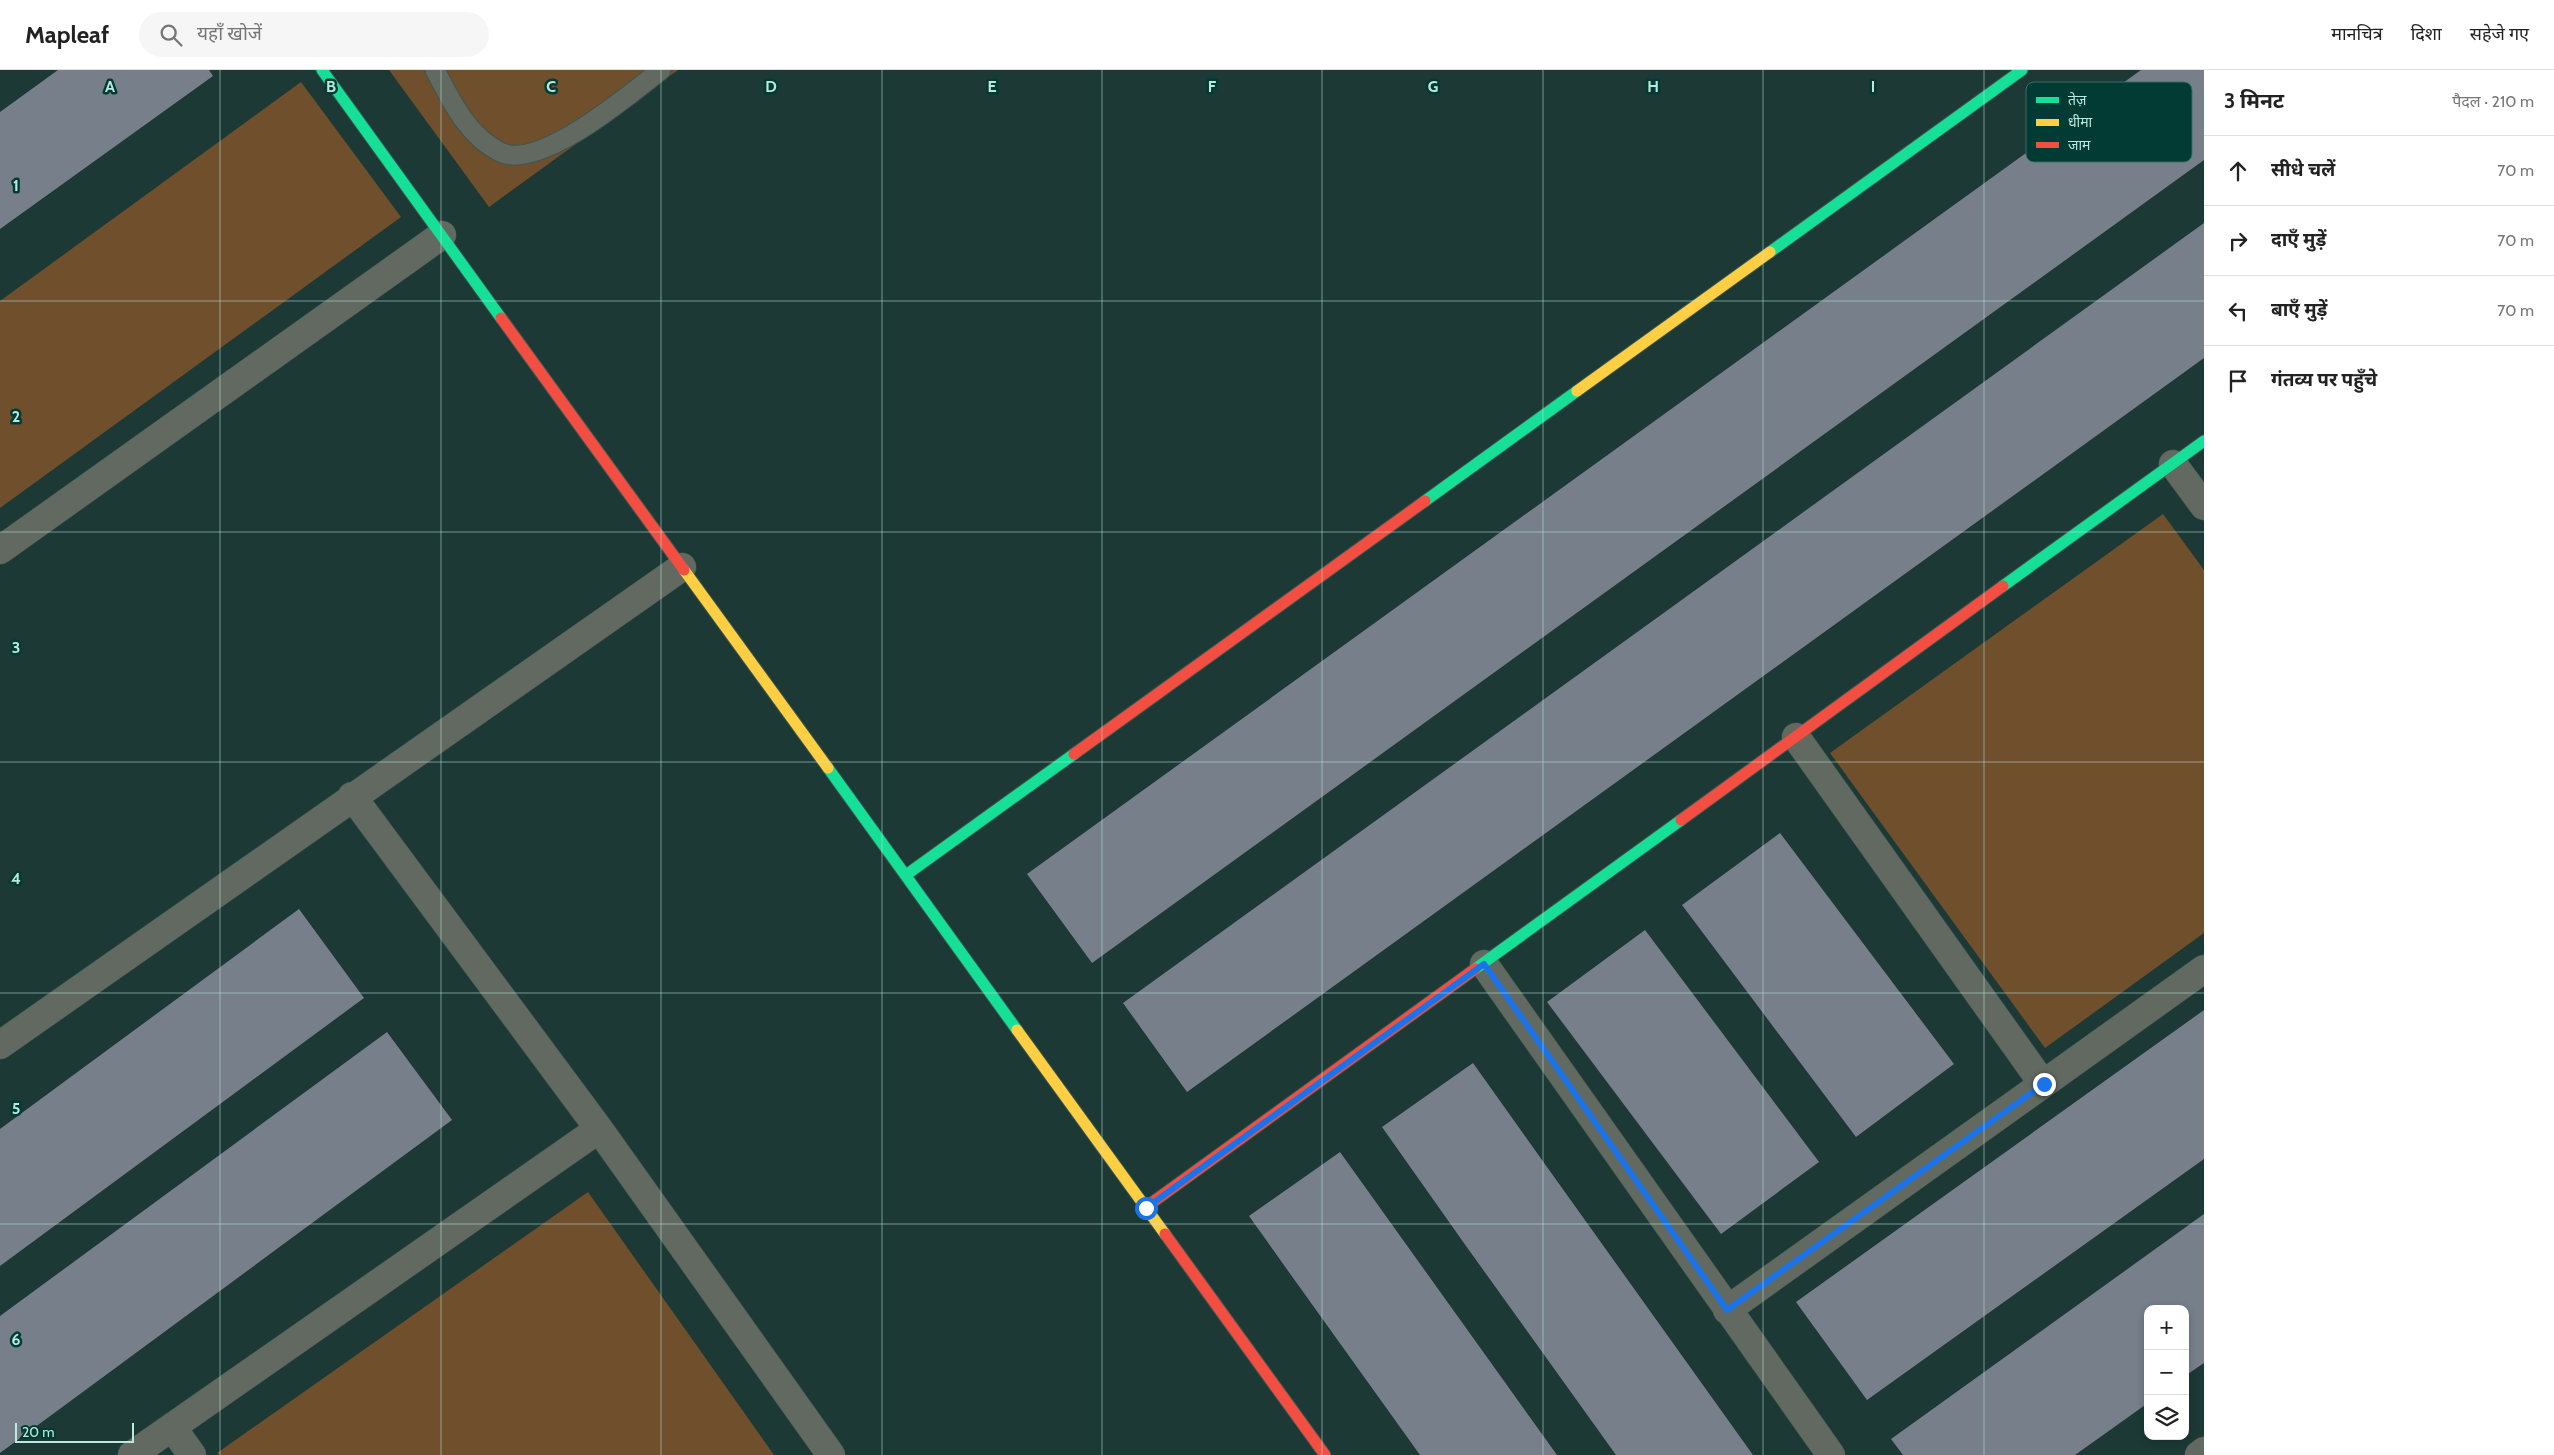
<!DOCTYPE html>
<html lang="hi">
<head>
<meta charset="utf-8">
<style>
  :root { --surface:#fff; --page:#f6f6f6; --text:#222; --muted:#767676; --line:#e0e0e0 }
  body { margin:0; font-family:Cabin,"Noto Sans Devanagari",sans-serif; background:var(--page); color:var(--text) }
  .controls { position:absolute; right:15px; bottom:15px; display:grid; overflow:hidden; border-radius:10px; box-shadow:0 2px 8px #0003 }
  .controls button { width:45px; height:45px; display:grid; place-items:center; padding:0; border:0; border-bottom:1px solid var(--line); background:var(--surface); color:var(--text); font:25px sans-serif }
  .scale { position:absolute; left:15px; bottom:12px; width:119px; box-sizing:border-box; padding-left:5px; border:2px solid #bce8df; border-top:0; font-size:14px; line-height:18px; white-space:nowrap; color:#bce8df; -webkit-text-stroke:4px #013b33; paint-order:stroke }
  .stop { position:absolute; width:15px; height:15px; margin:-11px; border:4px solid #1a73e8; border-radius:50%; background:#fff }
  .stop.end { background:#1a73e8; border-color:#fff; box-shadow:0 1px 5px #0008 }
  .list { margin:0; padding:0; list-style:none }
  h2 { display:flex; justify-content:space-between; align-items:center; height:65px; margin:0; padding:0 20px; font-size:21px }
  h2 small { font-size:16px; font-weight:400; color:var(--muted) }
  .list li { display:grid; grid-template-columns:32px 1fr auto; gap:15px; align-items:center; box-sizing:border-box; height:70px; padding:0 20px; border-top:1px solid var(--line) }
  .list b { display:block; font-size:19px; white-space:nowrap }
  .list em { font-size:16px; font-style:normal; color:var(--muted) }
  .icon { flex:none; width:28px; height:28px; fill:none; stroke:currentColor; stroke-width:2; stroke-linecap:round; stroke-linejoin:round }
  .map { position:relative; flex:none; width:2204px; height:1385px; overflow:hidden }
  header { display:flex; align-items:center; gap:30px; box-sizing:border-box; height:70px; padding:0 25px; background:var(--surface); border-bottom:1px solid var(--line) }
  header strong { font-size:24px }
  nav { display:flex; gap:28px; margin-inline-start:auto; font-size:18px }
  .search { width:350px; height:45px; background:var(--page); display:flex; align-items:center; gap:12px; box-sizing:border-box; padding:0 18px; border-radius:28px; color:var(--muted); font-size:19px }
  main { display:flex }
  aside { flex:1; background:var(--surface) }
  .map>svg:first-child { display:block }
  .green { fill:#704f2c }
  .building { fill:#777f8b }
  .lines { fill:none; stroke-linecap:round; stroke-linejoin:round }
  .lane-casing { stroke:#3b5652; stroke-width:21 }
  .street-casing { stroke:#3b5652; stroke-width:29 }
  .fast-casing { stroke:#3b5652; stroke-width:13 }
  .slow-casing { stroke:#3b5652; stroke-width:13 }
  .jam-casing { stroke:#3b5652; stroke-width:13 }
  .lane { stroke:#626960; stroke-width:19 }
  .street { stroke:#626960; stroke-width:28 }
  .fast { stroke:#16e098; stroke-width:11 }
  .slow { stroke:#ffcf43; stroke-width:11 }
  .jam { stroke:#f24e42; stroke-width:11 }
  .route { stroke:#1a73e8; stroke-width:6 }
  .grid { fill:none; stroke:#bce8df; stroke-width:1; stroke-opacity:0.55 }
  .key { fill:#013b33; stroke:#396f67; stroke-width:1 }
  .key-label { font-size:14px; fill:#bce8df }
  .grid-label { font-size:16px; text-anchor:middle; font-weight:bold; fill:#bce8df; stroke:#013b33; stroke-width:5; stroke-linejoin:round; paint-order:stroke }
</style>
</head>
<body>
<header>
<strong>Mapleaf</strong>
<div class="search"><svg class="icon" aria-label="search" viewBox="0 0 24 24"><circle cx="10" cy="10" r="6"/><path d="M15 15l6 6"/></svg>यहाँ खोजें</div>
<nav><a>मानचित्र</a><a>दिशा</a><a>सहेजे गए</a></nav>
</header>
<main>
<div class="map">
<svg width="2204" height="1385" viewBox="0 0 2204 1385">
  <rect width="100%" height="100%" fill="#1c3935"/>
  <path class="green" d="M389 0H678L489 137Z
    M301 12 401 147 0 438V231Z
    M2163 444 2204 500V863L2045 978 1830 683Z
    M588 1122 774 1385H219L217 1383Z"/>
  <path class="building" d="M58 0H209L213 6 0 159V42Z
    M2141 0H2204V90L1092 893 1027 804Z
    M2204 153V288L1187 1022 1123 933Z
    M1780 763 1954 994 1856 1067 1682 835Z
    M299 839 364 928 0 1196V1059Z
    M1645 860 1819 1092 1721 1164 1547 932Z
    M2204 940V1089L1867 1330 1796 1232Z
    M387 962 452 1050 0 1383V1246Z
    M1473 993 1557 1111 1753 1385H1616L1466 1176 1382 1057Z
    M1340 1082 1509 1318 1557 1385H1420L1291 1205 1249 1146Z
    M2204 1144V1293L2185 1306V1239H2148V1333L2075 1385H1903L1891 1369Z"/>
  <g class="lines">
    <defs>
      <path id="lane" d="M435 0C451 30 467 66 500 82 539 102 631 23 661 0"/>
      <path id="street" d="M2173 394 2204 436
        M0 480 442 165
        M1796 667 2043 1014
        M352 726 599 1059 831 1385
        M1484 894 1831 1385
        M0 975 682 497
        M1727 1240 2204 899
        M172 1357 192 1385
        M132 1385 599 1059
        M2199 1385 2204 1381"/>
      <path id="fast" d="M322 0 501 248
        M1770 182 2022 0
        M1425 431 1577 321
        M2003 516 2204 371
        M828 698 1017 960
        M906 805 1074 684
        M1475 899 1681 750"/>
      <path id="slow" d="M1577 321 1770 182
        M684 500 828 698
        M1017 960 1165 1164"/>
      <path id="jam" d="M501 248 684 500
        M1074 684 1425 431
        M1681 750 2003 516
        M1146 1137 1475 899
        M1165 1164 1325 1385"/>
    </defs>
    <use href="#lane" class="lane-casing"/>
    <use href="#street" class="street-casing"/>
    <use href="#fast" class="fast-casing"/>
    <use href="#slow" class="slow-casing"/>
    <use href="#jam" class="jam-casing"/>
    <use href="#lane" class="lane"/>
    <use href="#street" class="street"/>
    <use href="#fast" class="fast"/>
    <use href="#slow" class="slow"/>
    <use href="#jam" class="jam"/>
  </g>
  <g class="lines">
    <path class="route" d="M1146 1138 1484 894 1727 1240 2044 1014"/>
  </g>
  <path class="grid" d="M220 0V1385M441 0V1385M661 0V1385M882 0V1385M1102 0V1385M1322 0V1385M1543 0V1385M1763 0V1385M1984 0V1385M0 231H2204M0 462H2204M0 692H2204M0 923H2204M0 1154H2204"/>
  <rect x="2026" y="12" width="166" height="80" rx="8" class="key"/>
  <rect x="2036" y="27" width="23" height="6" fill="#16e098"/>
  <rect x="2036" y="49" width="23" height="7" fill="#ffcf43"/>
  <rect x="2036" y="72" width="23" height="6" fill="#f24e42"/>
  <g class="key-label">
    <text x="2068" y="35">तेज़</text>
    <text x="2068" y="57">धीमा</text>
    <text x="2068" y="80">जाम</text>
  </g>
  <g class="grid-label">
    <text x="110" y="22">A</text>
    <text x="331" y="22">B</text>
    <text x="551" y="22">C</text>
    <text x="771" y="22">D</text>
    <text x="992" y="22">E</text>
    <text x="1212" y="22">F</text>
    <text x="1433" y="22">G</text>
    <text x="1653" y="22">H</text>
    <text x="1873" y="22">I</text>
    <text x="16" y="121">1</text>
    <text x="16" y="352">2</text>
    <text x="16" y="583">3</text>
    <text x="16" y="814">4</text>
    <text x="16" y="1044">5</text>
    <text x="16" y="1275">6</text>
  </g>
</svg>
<div class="controls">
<button>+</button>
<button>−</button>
<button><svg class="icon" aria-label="layers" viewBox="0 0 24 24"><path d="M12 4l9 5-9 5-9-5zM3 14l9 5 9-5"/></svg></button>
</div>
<div class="scale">20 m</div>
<div class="stop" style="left:1146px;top:1138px"></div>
<div class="stop end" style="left:2044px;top:1014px"></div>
</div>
<aside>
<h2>3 मिनट<small>पैदल · 210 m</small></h2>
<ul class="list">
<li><svg class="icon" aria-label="ahead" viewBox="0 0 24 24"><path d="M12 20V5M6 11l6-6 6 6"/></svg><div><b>सीधे चलें</b></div><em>70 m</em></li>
<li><svg class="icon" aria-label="right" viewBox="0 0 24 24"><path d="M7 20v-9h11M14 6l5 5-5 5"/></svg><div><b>दाएँ मुड़ें</b></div><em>70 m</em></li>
<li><svg class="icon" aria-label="left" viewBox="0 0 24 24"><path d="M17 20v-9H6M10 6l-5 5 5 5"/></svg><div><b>बाएँ मुड़ें</b></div><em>70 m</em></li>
<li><svg class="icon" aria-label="arrive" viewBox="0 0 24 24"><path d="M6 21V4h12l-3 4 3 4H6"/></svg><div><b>गंतव्य पर पहुँचे</b></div></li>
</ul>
</aside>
</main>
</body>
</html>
